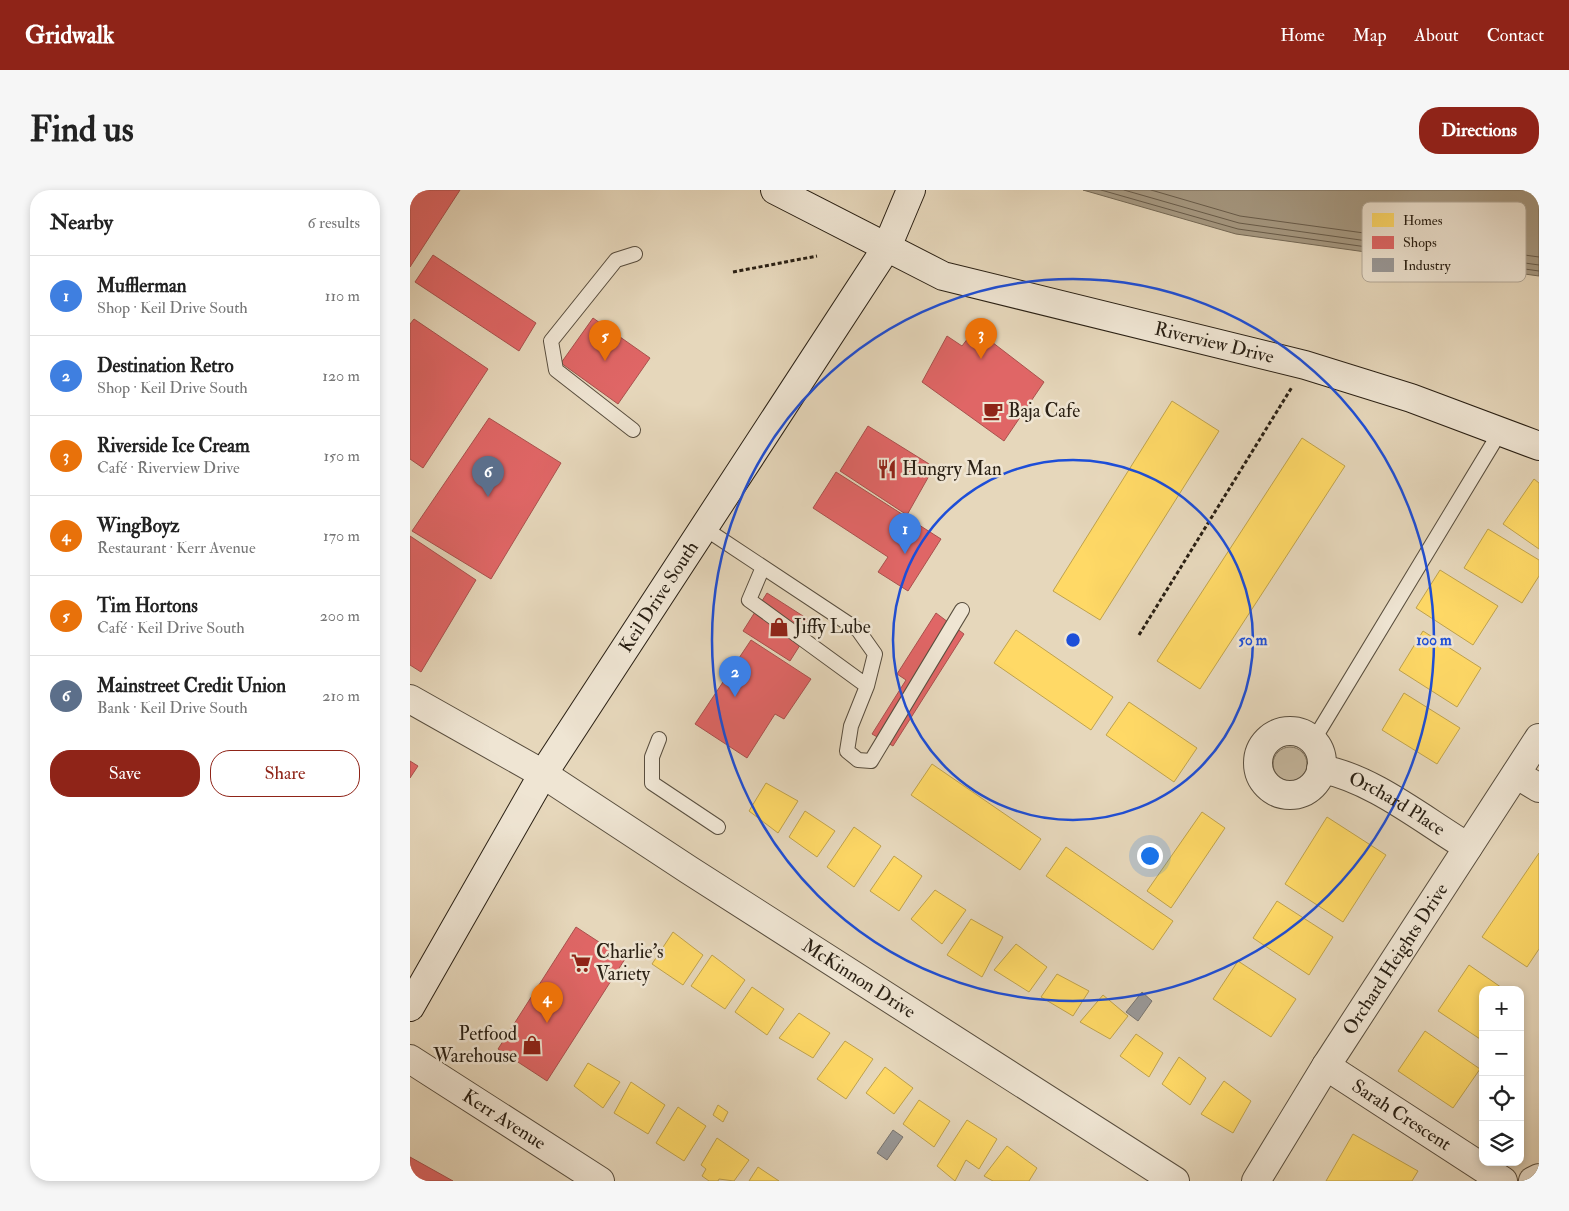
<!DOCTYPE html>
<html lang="en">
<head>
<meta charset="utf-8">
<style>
  :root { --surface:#fff; --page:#f6f6f6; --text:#222; --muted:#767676; --line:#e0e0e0; --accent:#8f2418 }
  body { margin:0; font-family:"IM FELL Double Pica",serif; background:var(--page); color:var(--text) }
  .controls { position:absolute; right:15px; bottom:15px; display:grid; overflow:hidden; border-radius:10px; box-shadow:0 2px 8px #0003 }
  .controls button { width:45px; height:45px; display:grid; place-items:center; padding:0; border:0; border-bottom:1px solid var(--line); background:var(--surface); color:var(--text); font:25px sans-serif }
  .you { position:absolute; left:739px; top:665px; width:18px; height:18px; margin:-12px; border:4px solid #fff; border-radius:50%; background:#1a73e8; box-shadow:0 0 0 8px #1a73e833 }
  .badge { display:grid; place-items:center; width:32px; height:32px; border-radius:50%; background:var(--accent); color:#fff; font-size:16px; font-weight:700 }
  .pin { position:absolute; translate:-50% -41px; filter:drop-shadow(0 1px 2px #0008) }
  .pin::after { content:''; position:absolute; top:26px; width:18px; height:15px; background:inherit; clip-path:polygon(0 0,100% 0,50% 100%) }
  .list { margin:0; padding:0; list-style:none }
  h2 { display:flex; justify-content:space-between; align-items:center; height:65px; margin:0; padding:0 20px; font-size:21px }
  h2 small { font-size:16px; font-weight:400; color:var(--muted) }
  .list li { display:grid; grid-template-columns:32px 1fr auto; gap:15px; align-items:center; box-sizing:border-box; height:80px; padding:0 20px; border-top:1px solid var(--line) }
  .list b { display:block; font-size:19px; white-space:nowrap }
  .list p { margin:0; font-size:16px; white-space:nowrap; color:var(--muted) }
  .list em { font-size:16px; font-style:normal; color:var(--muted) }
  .actions { display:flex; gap:10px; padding:15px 20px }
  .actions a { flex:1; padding:11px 0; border:1px solid var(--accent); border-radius:20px; text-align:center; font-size:18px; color:var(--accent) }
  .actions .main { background:var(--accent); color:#fff }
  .icon { flex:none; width:28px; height:28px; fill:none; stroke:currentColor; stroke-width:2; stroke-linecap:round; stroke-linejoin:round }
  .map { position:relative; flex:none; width:1129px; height:991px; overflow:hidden; border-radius:20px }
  header { display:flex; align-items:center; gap:30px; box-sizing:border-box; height:70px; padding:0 25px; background:var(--accent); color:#fff }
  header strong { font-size:24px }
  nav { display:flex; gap:28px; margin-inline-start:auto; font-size:18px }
  .intro { display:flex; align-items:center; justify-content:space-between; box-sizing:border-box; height:120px; padding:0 30px }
  h1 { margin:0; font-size:35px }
  .button { padding:12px 22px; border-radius:20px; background:var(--accent); color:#fff; font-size:18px; font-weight:700 }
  main { display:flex; gap:30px; padding:0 30px }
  aside { flex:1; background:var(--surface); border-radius:20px; box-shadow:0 2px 8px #0003 }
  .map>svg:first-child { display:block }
  .green { fill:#c6b89f; stroke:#786c5a }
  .water { fill:#a69982; stroke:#746956 }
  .homes { fill:#ffd966; stroke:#bfa24d }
  .shops { fill:#e06666; stroke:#a9514d }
  .industry { fill:#999; stroke:#787571 }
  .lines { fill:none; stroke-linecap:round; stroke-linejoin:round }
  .shore { stroke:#685c4b; stroke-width:1 }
  .lane-casing { stroke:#594e3e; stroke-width:16 }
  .street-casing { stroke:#594e3e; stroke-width:30 }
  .secondary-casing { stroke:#2a2014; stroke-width:30 }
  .path { stroke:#2a2014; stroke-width:3; stroke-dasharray:4 2.5; stroke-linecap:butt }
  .lane { stroke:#efe5d3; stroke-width:14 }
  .street { stroke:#efe5d3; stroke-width:28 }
  .secondary { stroke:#efe5d3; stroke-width:28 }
  .ring { fill:none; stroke:#1d4ed8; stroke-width:2.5 }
  .labels { text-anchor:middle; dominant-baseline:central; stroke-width:5; stroke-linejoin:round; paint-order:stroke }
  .street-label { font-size:19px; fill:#2a2014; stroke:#efe5d3 }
  .poi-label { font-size:19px; fill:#2a2014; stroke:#efe5d3; text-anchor:start }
  .key { fill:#efe5d3; stroke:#b4aa9a; stroke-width:1 }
  .key-label { font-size:14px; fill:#2a2014 }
  .centre { fill:#1d4ed8; stroke:#efe5d3; stroke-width:2.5 }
  .ring-label { font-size:15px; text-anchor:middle; font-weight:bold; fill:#1d4ed8; stroke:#efe5d3; stroke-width:5; stroke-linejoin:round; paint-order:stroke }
</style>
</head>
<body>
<header>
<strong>Gridwalk</strong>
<nav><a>Home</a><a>Map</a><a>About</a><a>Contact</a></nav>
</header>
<div class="intro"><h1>Find us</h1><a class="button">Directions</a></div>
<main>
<aside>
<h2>Nearby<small>6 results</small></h2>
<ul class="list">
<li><span class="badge" style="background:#3f7fe0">1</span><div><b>Mufflerman</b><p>Shop · Keil Drive South</p></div><em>110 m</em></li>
<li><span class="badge" style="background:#3f7fe0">2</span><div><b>Destination Retro</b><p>Shop · Keil Drive South</p></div><em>120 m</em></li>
<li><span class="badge" style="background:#e8710a">3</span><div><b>Riverside Ice Cream</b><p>Café · Riverview Drive</p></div><em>150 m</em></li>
<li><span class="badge" style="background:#e8710a">4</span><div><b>WingBoyz</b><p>Restaurant · Kerr Avenue</p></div><em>170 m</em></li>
<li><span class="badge" style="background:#e8710a">5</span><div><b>Tim Hortons</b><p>Café · Keil Drive South</p></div><em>200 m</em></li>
<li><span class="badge" style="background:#5c6f8a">6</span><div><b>Mainstreet Credit Union</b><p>Bank · Keil Drive South</p></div><em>210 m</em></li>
</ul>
<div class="actions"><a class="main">Save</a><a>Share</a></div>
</aside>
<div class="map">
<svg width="1129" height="991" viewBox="0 0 1129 991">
  <rect width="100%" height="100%" fill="#e6d7bb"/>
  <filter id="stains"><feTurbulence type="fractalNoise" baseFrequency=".004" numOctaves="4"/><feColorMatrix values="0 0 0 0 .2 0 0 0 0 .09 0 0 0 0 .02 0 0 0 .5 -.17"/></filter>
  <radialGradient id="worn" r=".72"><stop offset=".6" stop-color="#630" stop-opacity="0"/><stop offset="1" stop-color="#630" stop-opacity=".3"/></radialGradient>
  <path class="green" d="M863 574a17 17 0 1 1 34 0a17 17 0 1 1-34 0Z"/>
  <path class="water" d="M673 0H1129V86L826 44Z"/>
  <path class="homes" d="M762 211 809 241 690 430 643 401Z
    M892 248 935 276 790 499 747 471Z
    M1124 289 1129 293V359L1093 334Z
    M1078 339 1129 370V386L1112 413 1054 378Z
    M1030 380 1088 416 1063 455 1006 418Z
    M606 440 703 507 681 540 584 473Z
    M1013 441 1071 478 1047 517 989 480Z
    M994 503 1050 538 1027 574 972 540Z
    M719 512 787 558 764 592 696 545Z
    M522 574 631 649 610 680 501 605Z
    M356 593 388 611 368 643 339 621Z
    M395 621 425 641 407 667 379 647Z
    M792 622 815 638 761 718 737 701Z
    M917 627 976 665 933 732 875 694Z
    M444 637 471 656 444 697 417 677Z
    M656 657 763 731 743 760 636 686Z
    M1129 663V759L1117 777 1072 747Z
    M484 666 512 686 489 721 460 701Z
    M525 700 556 720 532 754 501 729Z
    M867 711 923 747 899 785 843 748Z
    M561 729 593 747 572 787 537 765Z
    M263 742 293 765 273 795 242 774Z
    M606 754 637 777 619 802 584 780Z
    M302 765 335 790 315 819 281 796Z
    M828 771 886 809 861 847 803 809Z
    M1059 775 1095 800H1073V851L1028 821Z
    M647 784 679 801 663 826 631 807Z
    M342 797 374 819 357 845 325 822Z
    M693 805 718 826 700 849 670 832Z
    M389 823 420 843 403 868 369 848Z
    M1015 841 1070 879 1043 918 988 881Z
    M726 844 753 863 739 887 710 866Z
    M435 851 463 869 436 909 407 889Z
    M769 867 796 888 780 915 752 894Z
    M178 873 210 892 193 918 164 896Z
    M475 877 503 898 484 924 456 903Z
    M814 891 841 911 823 943 791 924Z
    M221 892 255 915 238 944 204 923Z
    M509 910 540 931 524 957 493 934Z
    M308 915 318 922 313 932 303 925Z
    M268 917 296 936 274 971 246 953Z
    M557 930 587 949 569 979 556 970 545 991 527 976Z
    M943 944 1008 981 1002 991H916Z
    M307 948 339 970 324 991 309 989 308 991H299L292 986 296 979 291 975Z
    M597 956 627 978 619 991H583L574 986Z
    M348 977 369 991H339Z"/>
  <path class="shops" d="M0 0H50L0 77Z
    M23 65 126 133 109 161 5 92Z
    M183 128 240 168 208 214 151 173Z
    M4 129 78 179 13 278 0 269V134Z
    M565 139 634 192 594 251 512 192 537 146 552 156Z
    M79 228 151 273 81 389 2 341Z
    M458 236 524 277 497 325 430 281Z
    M426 282 531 349 498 401 468 382 478 367 403 318Z
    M0 346 66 390 11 482 0 475Z
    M357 403 404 433 380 471 333 441Z
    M526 423 554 444 483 556 462 544 496 490 487 484Z
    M341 450 401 489 374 529 365 524 337 568 285 534Z
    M0 571 8 576 0 588Z
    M166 737 215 769 137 891 88 859Z
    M0 967 43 991H0Z"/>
  <path class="industry" d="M732 802 742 811 728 831 716 822Z
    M483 940 493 947 477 970 467 963Z"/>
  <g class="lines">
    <path class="shore" d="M691 0 828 39 1129 81
      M714 0 829 33 1129 75
      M741 0 830 26 1129 67"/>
    <defs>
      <path id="lane" d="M223 240 146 180 141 151 206 70 225 64
        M294 338 448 440 465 464 457 496 441 536 437 561 448 570 461 571 552 420
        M353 377 339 410 457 496
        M249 549 242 567V593L308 637
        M903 551 1090 242"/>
      <g id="street">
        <path id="s1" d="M0 509 133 584 279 680 765 991"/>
        <circle cx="880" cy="573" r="32"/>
        <path id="s2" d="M911 579C962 588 1013 630 1058 657"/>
        <path d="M1106 584 1129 598"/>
        <path id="s3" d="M0 869 190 991"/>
        <path id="s4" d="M916 876 1093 991"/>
        <path id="s5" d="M846 991 916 876 1129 548"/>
        <path d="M1123 991 1129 988"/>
      </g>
      <g id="secondary">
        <path id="s6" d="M365 0 533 86 895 175 1001 208 1129 256"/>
        <path id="s7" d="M0 817 133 584 477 57 501 0"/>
      </g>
    </defs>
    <use href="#lane" class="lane-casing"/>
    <use href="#street" class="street-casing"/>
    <use href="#secondary" class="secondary-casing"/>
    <path class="path" d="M323 82 407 66
      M729 445 882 197"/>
    <use href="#lane" class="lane"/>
    <use href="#street" class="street"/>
    <use href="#secondary" class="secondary"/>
  </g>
  <g class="ring">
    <circle cx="663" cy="450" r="180"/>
    <circle cx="663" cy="450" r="361"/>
  </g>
  <defs>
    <symbol id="cafe-bare" viewBox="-9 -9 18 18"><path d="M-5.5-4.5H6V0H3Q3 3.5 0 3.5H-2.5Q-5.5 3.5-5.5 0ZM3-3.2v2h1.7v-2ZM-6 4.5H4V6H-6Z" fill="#8f2418" stroke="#efe5d3" stroke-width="2.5" paint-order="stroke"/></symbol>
    <symbol id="restaurant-bare" viewBox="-9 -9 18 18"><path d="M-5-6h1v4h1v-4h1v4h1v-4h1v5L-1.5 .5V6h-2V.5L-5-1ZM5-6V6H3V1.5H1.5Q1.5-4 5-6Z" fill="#8f2418" stroke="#efe5d3" stroke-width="2.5" paint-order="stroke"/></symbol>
    <symbol id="shop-bare" viewBox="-9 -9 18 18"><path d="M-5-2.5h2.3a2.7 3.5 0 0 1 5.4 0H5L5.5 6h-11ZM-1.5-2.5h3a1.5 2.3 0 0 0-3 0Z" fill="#8f2418" stroke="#efe5d3" stroke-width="2.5" paint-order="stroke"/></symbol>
    <symbol id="supermarket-bare" viewBox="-9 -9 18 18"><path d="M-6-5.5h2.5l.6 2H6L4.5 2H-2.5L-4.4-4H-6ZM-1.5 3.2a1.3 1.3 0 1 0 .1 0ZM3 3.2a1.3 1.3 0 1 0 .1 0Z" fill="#8f2418" stroke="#efe5d3" stroke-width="2.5" paint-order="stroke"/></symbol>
  </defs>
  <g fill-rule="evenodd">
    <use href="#cafe-bare" x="569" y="207" width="28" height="28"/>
    <use href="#restaurant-bare" x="463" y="265" width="28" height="28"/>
    <use href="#shop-bare" x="355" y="423" width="28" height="28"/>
    <use href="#supermarket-bare" x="157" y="759" width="28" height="28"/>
    <use href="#shop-bare" x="108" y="841" width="28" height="28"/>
  </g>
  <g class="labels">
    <g class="street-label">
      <text stroke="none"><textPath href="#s6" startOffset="468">Riverview Drive</textPath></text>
      <text stroke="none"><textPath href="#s7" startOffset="480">Keil Drive South</textPath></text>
      <text stroke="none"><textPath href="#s2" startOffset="84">Orchard Place</textPath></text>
      <text stroke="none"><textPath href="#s5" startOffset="262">Orchard Heights Drive</textPath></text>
      <text stroke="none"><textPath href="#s1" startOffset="529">McKinnon Drive</textPath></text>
      <text stroke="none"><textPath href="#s4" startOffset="90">Sarah Crescent</textPath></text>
      <text stroke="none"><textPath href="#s3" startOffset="112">Kerr Avenue</textPath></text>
    </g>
    <g class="poi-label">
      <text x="598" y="221">Baja Cafe</text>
      <text x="492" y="279">Hungry Man</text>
      <text x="384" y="437">Jiffy Lube</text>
      <text x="186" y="762">Charlie's<tspan x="186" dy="22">Variety</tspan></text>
      <text x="107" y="844" text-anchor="end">Petfood<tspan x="107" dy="22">Warehouse</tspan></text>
    </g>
  </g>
  <rect x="952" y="12" width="164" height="80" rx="8" class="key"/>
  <rect x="962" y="23" width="22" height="14" fill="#ffd966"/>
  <rect x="962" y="46" width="22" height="13" fill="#e06666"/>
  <rect x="962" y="68" width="22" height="14" fill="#999"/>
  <g class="key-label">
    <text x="993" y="35">Homes</text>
    <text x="993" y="57">Shops</text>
    <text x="993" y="80">Industry</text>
  </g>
  <circle cx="663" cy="450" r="8" class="centre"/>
  <g class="ring-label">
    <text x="843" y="455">50 m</text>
    <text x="1024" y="455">100 m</text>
  </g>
  <rect width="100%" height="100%" filter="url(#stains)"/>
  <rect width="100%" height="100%" fill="url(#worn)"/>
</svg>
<div class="controls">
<button>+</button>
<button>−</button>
<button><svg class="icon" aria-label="locate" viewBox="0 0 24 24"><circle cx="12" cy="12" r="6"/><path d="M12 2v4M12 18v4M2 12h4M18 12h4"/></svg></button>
<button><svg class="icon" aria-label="layers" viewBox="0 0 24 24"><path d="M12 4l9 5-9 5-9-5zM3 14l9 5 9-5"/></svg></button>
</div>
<div class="you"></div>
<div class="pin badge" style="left:495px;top:364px;background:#3f7fe0">1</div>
<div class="pin badge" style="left:325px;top:507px;background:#3f7fe0">2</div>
<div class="pin badge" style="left:571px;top:169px;background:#e8710a">3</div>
<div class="pin badge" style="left:137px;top:833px;background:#e8710a">4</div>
<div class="pin badge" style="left:195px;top:171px;background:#e8710a">5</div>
<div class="pin badge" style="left:78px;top:307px;background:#5c6f8a">6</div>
</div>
</main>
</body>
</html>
